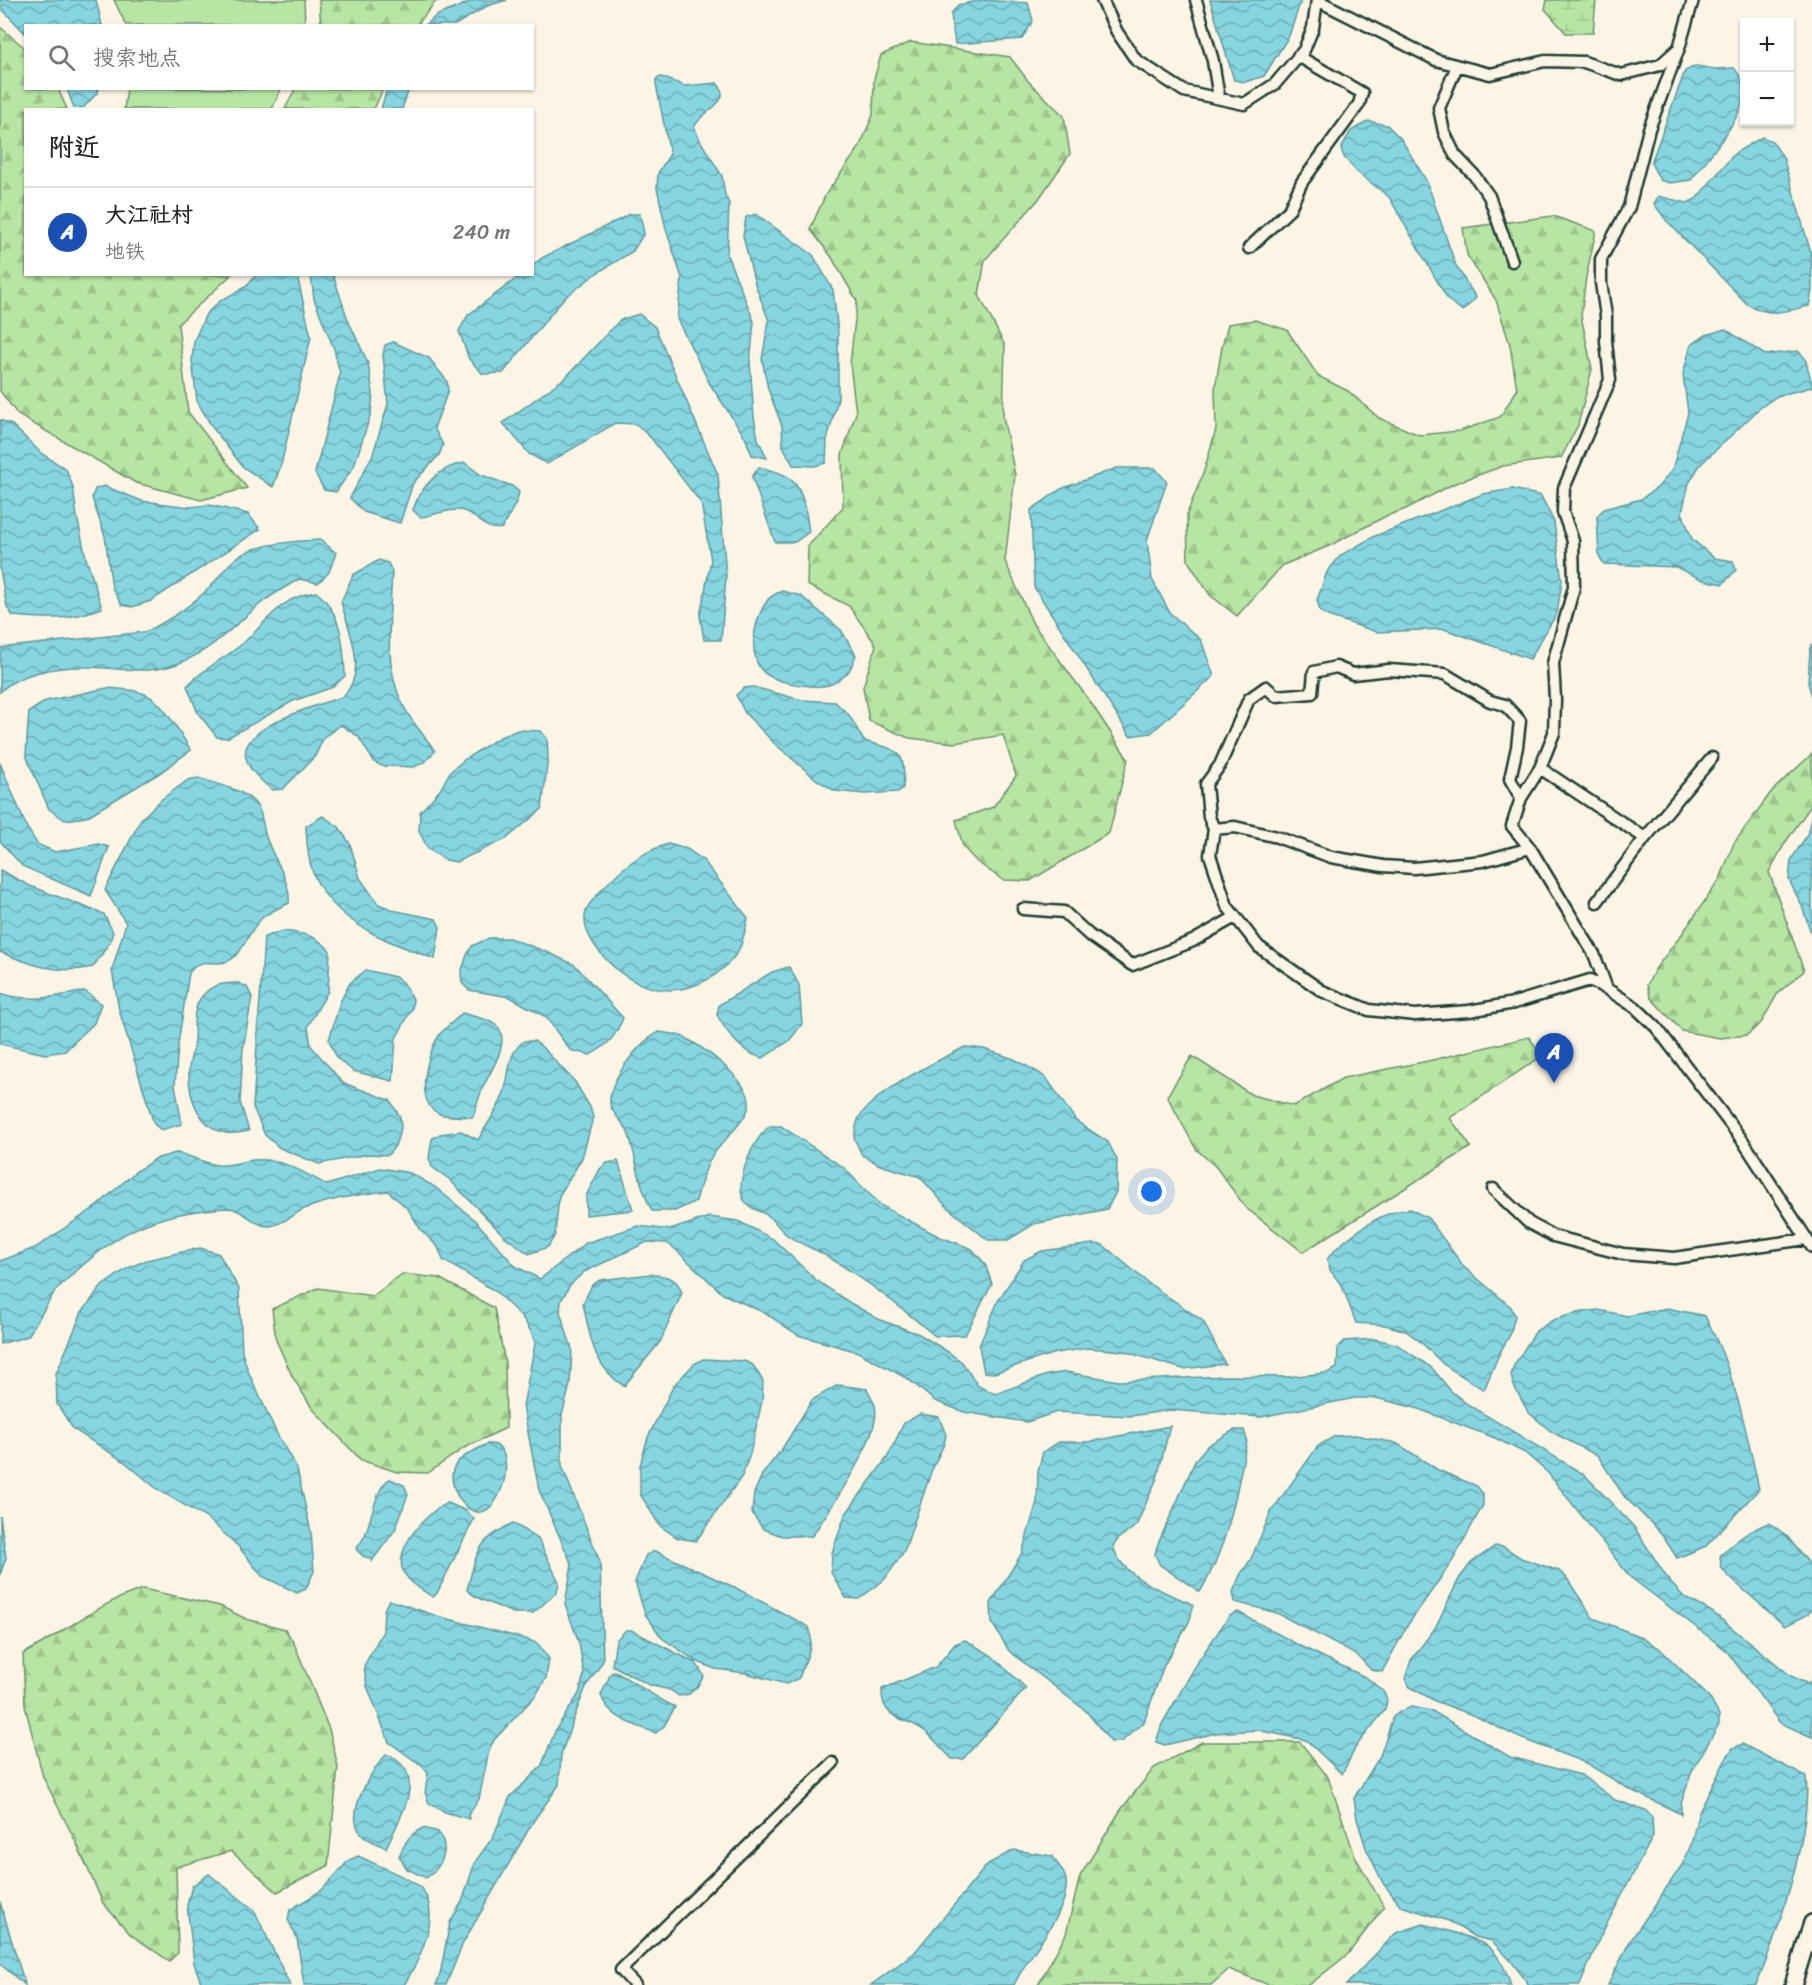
<!DOCTYPE html>
<html lang="zh">
<head>
<meta charset="utf-8">
<style>
  :root { --surface:#fff; --page:#f2f2f2; --text:#222; --muted:#767676; --line:#e0e0e0; --accent:#1f3d34 }
  body { margin:0; font-family:Sriracha,"LXGW WenKai TC",sans-serif; background:var(--page); color:var(--text) }
  .controls { position:absolute; right:18px; top:18px; display:grid; overflow:hidden; border-radius:0px; box-shadow:0 2px 4px #0004 }
  .controls button { width:54px; height:54px; display:grid; place-items:center; padding:0; border:0; border-bottom:2px solid var(--line); background:var(--surface); color:var(--text); font:30px sans-serif }
  .you { position:absolute; left:1152px; top:1192px; width:21px; height:21px; margin:-15px; border:4px solid #fff; border-radius:50%; background:#1a73e8; box-shadow:0 0 0 9px #1a73e833 }
  .badge { display:grid; place-items:center; width:39px; height:39px; border-radius:50%; background:var(--accent); color:#fff; font-size:20px; font-weight:700 }
  .pin { position:absolute; translate:-50% -50px; filter:drop-shadow(0 2px 3px #0008) }
  .pin::after { content:''; position:absolute; top:32px; width:21px; height:18px; background:inherit; clip-path:polygon(0 0,100% 0,50% 100%) }
  .list { margin:0; padding:0; list-style:none }
  h2 { display:flex; justify-content:space-between; align-items:center; height:78px; margin:0; padding:0 24px; font-size:26px }
  h2 small { font-size:20px; font-weight:400; color:var(--muted) }
  .list li { display:grid; grid-template-columns:39px 1fr auto; gap:18px; align-items:center; box-sizing:border-box; height:90px; padding:0 24px; border-top:2px solid var(--line) }
  .list b { display:block; font-size:22px; white-space:nowrap }
  .list p { margin:0; font-size:20px; white-space:nowrap; color:var(--muted) }
  .list em { font-size:20px; font-style:normal; color:var(--muted) }
  .icon { flex:none; width:33px; height:33px; fill:none; stroke:currentColor; stroke-width:2; stroke-linecap:round; stroke-linejoin:round }
  .map { position:relative; flex:none; width:1812px; height:1985px; overflow:hidden }
  .search { position:absolute; background:var(--surface); box-shadow:0 2px 4px #0004; left:24px; top:24px; width:510px; height:66px; display:flex; align-items:center; gap:15px; box-sizing:border-box; padding:0 21px; border-radius:0px; color:var(--muted); font-size:22px }
  .panel { position:absolute; background:var(--surface); box-shadow:0 2px 4px #0004; left:24px; top:108px; width:510px; height:168px; border-radius:0px }
  .map>svg:first-child { display:block }
  .grass { fill:#b7e5a3; stroke:#6b916c; stroke-width:1.5 }
  .forest { fill:url(#forest-firs); stroke:#6b916c; stroke-width:1.5 }
  .wetland { fill:url(#wetland-marsh); stroke:#6b916c; stroke-width:1.5 }
  .water { fill:url(#water-waves); stroke:#5d999c; stroke-width:1.5 }
  .lines { fill:none; stroke-linecap:round; stroke-linejoin:round }
  .minor-casing { stroke:#1f3d34; stroke-width:15 }
  .secondary-casing { stroke:#1f3d34; stroke-width:20 }
  .minor { stroke:#fcf5e5; stroke-width:10 }
  .secondary { stroke:#fcf5e5; stroke-width:15 }
</style>
</head>
<body>
<div class="map">
<svg width="1812" height="1985" viewBox="0 0 1812 1985">
  <defs>
    <pattern id="forest-firs" width="22" height="20" patternUnits="userSpaceOnUse" patternTransform="scale(1.5)"><rect width="22" height="20" fill="#b7e5a3"/><path d="M5 1l3.5 6h-7zM16 11l3.5 6h-7z" fill="#9dc58d"/></pattern>
    <pattern id="wetland-marsh" width="20" height="14" patternUnits="userSpaceOnUse" patternTransform="scale(1.5)"><rect width="20" height="14" fill="#b7e5a3"/><path d="M1 5h8M5 5V1M11 12h8M15 12V8" fill="none" stroke="#9dc58d"/></pattern>
    <pattern id="water-waves" width="16" height="10" patternUnits="userSpaceOnUse" patternTransform="scale(1.5)"><rect width="16" height="10" fill="#86d6e2"/><path d="M0 5q4-4 8 0t8 0" fill="none" stroke="#6dafb8"/></pattern>
  </defs>
  <rect width="100%" height="100%" fill="#fcf5e5"/>
  <filter id="ink" filterUnits="userSpaceOnUse"><feTurbulence type="fractalNoise" baseFrequency=".0167" numOctaves="2"/><feDisplacementMap in="SourceGraphic" scale="12" xChannelSelector="R" yChannelSelector="G"/><feConvolveMatrix kernelMatrix="1 2 1 2 8 2 1 2 1" color-interpolation-filters="sRGB"/></filter>
  <g filter="url(#ink)">
    <path class="grass" d="M114 0H304L305 25H126Z
      M127 89V88L281 89 272 109H124Z"/>
    <path class="forest" d="M319 0H441L435 2 417 25 321 26Z
      M0 27 25 48 26 88 58 89 67 109 26 110V274L231 275 178 324 188 412 247 488 201 500 136 483 18 415 0 391Z
      M911 42 1010 57 1029 82 1064 116 1070 154 1038 200 985 260 979 295 1005 346 1003 417 1015 475 1005 561 1033 624 1089 700 1128 759 1109 833 1030 881 1003 880 977 862 963 847 956 820 993 807 1016 776 1003 735 954 743 909 738 869 721 863 687 876 645 849 606 807 585 808 546 843 507 842 455 856 413 850 364 857 301 831 256 810 229 826 194 859 148 873 115 874 79 881 55Z
      M295 89V88L383 89 374 109H285Z
      M1553 216 1596 231 1586 277 1581 316 1592 369 1578 425 1561 458 1503 466 1453 484 1406 509 1386 516 1329 546 1283 565 1237 616 1210 595 1188 561 1187 514 1204 471 1216 429 1215 389 1222 347 1228 324 1255 320 1287 330 1318 376 1348 391 1379 418 1419 435 1460 431 1500 417 1517 390 1510 345 1496 300 1467 255 1463 228Z
      M1812 754V804L1785 843 1769 872 1804 971 1778 993 1761 1023 1747 1035 1720 1038 1682 1031 1651 998 1647 985 1656 968 1682 934 1720 879 1734 843 1772 791Z
      M1529 1037 1542 1056 1450 1118 1471 1147 1303 1252 1246 1208 1216 1167 1196 1149 1167 1096 1192 1056 1252 1095 1294 1106 1343 1078 1428 1061Z
      M402 1274 439 1278 494 1308 505 1362 506 1428 464 1448 428 1473 397 1472 361 1460 312 1408 292 1376 276 1340 272 1309 318 1288 373 1296Z
      M143 1589 220 1606 246 1619 285 1629 294 1643 329 1729 338 1767 328 1866 277 1892 231 1851 176 1867 178 1953 169 1961 130 1934 103 1903 76 1842 43 1777 25 1706 23 1654C63 1633 100 1602 143 1589Z
      M1202 1742H1300L1328 1777 1355 1856 1384 1907 1348 1954 1309 1985H1269L1229 1969 1211 1985H1038L1066 1934 1080 1876 1120 1811 1154 1768Z"/>
    <path class="wetland" d="M1547 0H1596L1593 33H1566L1545 9Z"/>
    <path class="water" d="M0 0H96L102 25 26 26 25 33 0 7Z
      M475 0H507L487 6 455 25H425L436 16Z
      M982 0 1028 3 1033 21 1022 39 955 44 951 14 958 5Z
      M1210 0H1301L1289 36 1264 76 1245 82 1234 80Z
      M1696 66 1715 69 1734 68C1740 75 1745 84 1744 93 1744 117 1706 160 1691 180L1670 183 1660 180 1651 163 1685 71Z
      M661 77 685 86 717 83C730 99 715 105 704 115 700 118 697 123 694 127L701 142 722 176 725 195 729 204 727 255 754 321 750 363 754 417 758 439 767 458 752 455 745 437 710 384 677 319 682 278 666 229 657 188 658 173 670 154 656 84V79Z
      M67 89V88L99 89 98 92 84 107 74 108Z
      M387 89H409L402 109H381Z
      M1368 121 1387 125 1401 139 1427 182 1456 266 1476 298 1463 311 1448 300 1389 197 1357 172 1344 157 1341 148 1351 131Z
      M1762 137 1772 141 1783 157 1811 253 1812 290 1809 306C1784 312 1770 317 1747 304L1666 220 1654 204 1658 196 1687 203 1696 199 1735 153Z
      M630 214H640L644 233 633 251 597 273 563 299 503 373 483 374 469 359 459 331 468 315 521 275 532 274 533 265 542 258Z
      M756 214 813 255 833 290 838 333V399L827 440 826 463 814 466 793 465 783 446 782 426 768 389 762 359 769 321 755 284 743 236 746 217Z
      M257 274 297 275 311 337 281 465 273 487 243 467 212 427 197 401 192 361 194 341 206 314 220 301 247 286Z
      M311 275H333L348 320 368 363 373 393 371 413 354 466 336 492 324 490 315 473 340 374 334 349 314 299Z
      M639 314 655 327 718 475 726 576 721 640H704L700 616 711 560 701 503 651 438 636 424 615 423 547 464 529 454 503 423 566 377 620 320Z
      M1725 329 1765 355 1798 351 1805 358 1812 384V387L1777 396 1760 408 1700 465 1689 483 1682 512 1692 539 1714 558 1733 561 1736 570 1723 584 1703 580 1676 567 1604 564 1599 556 1597 516 1604 509 1641 499 1658 487 1672 470 1688 413 1683 374 1691 345 1706 335Z
      M393 342 429 358 447 381 448 391 434 428 443 445 439 455 413 483 400 523 364 512 350 498 373 454 388 404 383 355 385 345Z
      M0 420 12 425 42 454 66 469 73 487 77 517 86 558 102 608C65 621 51 619 13 616L7 607 0 570Z
      M465 463 481 475 512 486 519 492 517 501 502 528C486 532 478 516 464 511 451 507 433 516 420 517L413 510C421 486 440 466 465 463Z
      M759 467C767 470 778 471 786 476 804 486 806 513 809 532L795 542H775L752 477Z
      M1117 468H1155L1167 482 1147 540 1152 579 1170 613 1201 640 1214 676 1151 733 1130 736 1034 587 1031 510 1061 489Z
      M104 486 142 501 190 507 210 505 248 514 260 529 151 601 132 607 122 605 112 588 105 536 92 498 95 489Z
      M1513 489 1541 496 1554 522 1562 581 1557 613 1530 659 1444 629 1377 632 1328 616 1320 611 1317 600 1327 572 1341 555 1375 536 1483 494Z
      M321 540 336 553 329 572 318 583 299 579C287 586 275 593 264 601 234 625 205 658 167 667 140 674 112 667 85 667 59 666 18 673 0 692V648L145 632C168 621 192 605 210 587 219 578 226 566 235 559 254 543 297 541 321 540Z
      M379 560 388 563 392 572C390 616 383 665 403 705 411 722 425 736 435 751L425 762 414 767 382 766 374 762 358 736 341 725 324 737 315 756 283 789 272 790C262 781 249 771 246 758 238 726 319 705 342 697 369 673 349 631 341 602L353 575Z
      M782 591 801 596 841 630 856 655C853 662 851 671 845 675 841 678 835 683 829 685 813 689 770 683 760 668 748 649 755 618 767 601 771 595 776 594 782 591Z
      M316 592C342 611 344 647 345 676L333 687 293 701 227 738 217 737 198 713 187 686C204 668 224 659 242 644 268 622 279 597 316 592Z
      M1812 644V696L1808 683 1810 649Z
      M753 687 802 700 835 702 849 715 864 741C898 751 907 748 903 788L898 792 865 794 835 791 817 780 774 743 745 713 736 695 744 688Z
      M107 688C119 689 134 689 145 694 164 702 180 734 191 750L158 774 86 817 65 820 49 809 29 763 26 754 29 712 46 701Z
      M518 730 540 731 547 738 548 757 542 809 506 839 456 862 446 860 428 849 419 831 420 812 440 790 450 772 465 759 500 737Z
      M0 763 27 828 37 844 55 852 99 844 109 847 91 896 22 866 0 841Z
      M198 778C216 784 240 788 254 802 263 811 262 825 266 837 273 859 291 880 289 903 281 907 268 912 261 919 249 930 244 952 230 960 214 969 204 953 189 973L178 1044 175 1085 182 1124 161 1130 154 1124 119 1010 112 970 126 923 105 890 141 819 162 799 188 780Z
      M1812 814V936L1802 906 1789 880 1791 860 1807 835Z
      M323 816 339 827 350 844 360 878 378 904 397 911 436 919 440 927 435 959C393 944 342 926 319 885 308 867 307 846 306 826Z
      M668 844 687 849 703 860 748 918C745 929 743 944 737 953 701 1001 643 1002 604 957 595 947 584 931 585 917 585 907 592 901 598 894 618 871 638 853 668 844Z
      M0 870 30 886 104 914 113 932 110 942 93 967C58 975 32 965 0 952Z
      M283 931C302 933 317 935 330 951L328 991 308 1026 311 1046 343 1083 390 1100 400 1117 401 1128 395 1146 388 1155 368 1154 319 1164 280 1148 265 1135 253 1107 264 937Z
      M489 938H509L547 952 575 965 623 1018C615 1037 609 1045 590 1055L570 1050 546 1017 510 997 469 990 462 983 461 973 467 955 472 946Z
      M789 967 799 985 802 1024 789 1041 763 1058C741 1053 727 1033 717 1015L719 1005 772 972Z
      M366 970 395 977 403 983 413 999 412 1009 396 1038 393 1081 353 1071 337 1058 329 1040 340 1002 350 983Z
      M238 983 247 987 252 997 243 1049 240 1102 249 1131C242 1132 233 1134 226 1133 198 1127 188 1096 189 1070 189 1061 193 1052 194 1043 195 1026 191 1007 204 994 213 984 225 983 238 983Z
      M85 991 101 1004 94 1023 65 1051 45 1054 0 1044V993C29 1003 56 997 85 991Z
      M462 1013C474 1017 489 1018 498 1027 510 1042 491 1071 484 1085 479 1095 477 1106 473 1117 463 1116 450 1117 440 1114 412 1104 428 1049 441 1033 447 1026 456 1020 462 1013Z
      M659 1032C666 1033 675 1034 681 1036 700 1044 753 1082 749 1106 745 1123 720 1142 711 1158 704 1170 700 1187 696 1201L675 1211H652C639 1186 637 1161 629 1135 626 1124 615 1117 611 1107 603 1086 640 1040 659 1032Z
      M524 1041H534L542 1047 575 1082 590 1107 593 1118 582 1158 559 1196 555 1235 548 1247 529 1254 504 1236 449 1179 432 1167 429 1158 432 1139 440 1134 461 1131 478 1140C486 1126 496 1112 502 1098 511 1078 505 1055 524 1041Z
      M965 1047 984 1049 1014 1059 1039 1073 1047 1079 1076 1121 1108 1142 1117 1160 1116 1192 1107 1209 1034 1224 1008 1240H988L947 1207 920 1177 880 1165 862 1155 854 1138C855 1132 856 1126 858 1120 869 1094 939 1060 965 1047Z
      M770 1126H781L844 1168 880 1205 938 1236 972 1249 985 1264 992 1284 965 1335 935 1336C901 1307 865 1279 827 1256 816 1249 801 1245 790 1237 781 1232 776 1221 767 1215 759 1210 749 1209 744 1200 734 1181 754 1137 770 1126Z
      M176 1153C191 1155 203 1163 217 1165 228 1167 242 1161 253 1160 281 1157 304 1173 327 1185L380 1168 410 1173 435 1187 475 1220 515 1266 540 1279 586 1243 638 1226 670 1230 709 1217 738 1221 773 1239 816 1280 852 1304 880 1320 919 1334 945 1350 962 1362 978 1386 995 1394 1047 1375 1066 1372 1119 1381 1226 1376 1287 1377 1327 1373 1337 1368 1338 1348 1344 1341 1375 1339 1396 1344 1432 1368 1451 1391 1467 1404 1585 1475 1634 1527 1669 1581 1684 1597 1712 1612 1791 1676 1808 1684 1812 1679V1737L1780 1723 1726 1650 1630 1577 1548 1473 1525 1453 1495 1438 1416 1408 1376 1398H1355L1261 1417 1171 1410 1131 1416 1057 1412 1027 1422 964 1412 935 1401 908 1379 858 1352 798 1335 765 1313 723 1294 675 1249 667 1243 647 1242 584 1272 570 1285 561 1301 560 1312 572 1349 570 1385 562 1415V1466L600 1562 603 1661 586 1687 574 1717 561 1755 559 1785 534 1820 463 1943 446 1985H436L440 1975 450 1922 462 1902 475 1862 493 1837 510 1797 541 1767 556 1729 579 1694 584 1674 579 1643 565 1604 572 1565 539 1490 523 1406 535 1344 533 1335 523 1318 495 1291 443 1260 438 1247 421 1230 408 1209 388 1191C361 1194 332 1198 307 1208 295 1212 283 1225 270 1226 255 1227 244 1209 229 1208 218 1208 207 1210 197 1211 135 1220 107 1242 62 1284L55 1291 28 1336 0 1344V1261L35 1248 97 1206 135 1172 155 1159Z
      M618 1161 633 1210 586 1215V1196L600 1169 607 1163Z
      M1410 1209 1428 1218 1464 1267 1511 1307 1515 1316 1510 1335 1500 1352 1484 1390 1443 1364 1422 1343 1406 1331 1385 1325 1356 1323 1342 1286 1330 1270 1327 1260C1337 1244 1373 1218 1391 1213 1397 1211 1404 1210 1410 1209Z
      M1093 1244 1103 1245 1147 1282 1203 1321 1225 1364 1183 1369 1123 1351 1089 1348 1055 1353 994 1373 984 1372 979 1346 998 1301 1024 1260 1042 1251Z
      M200 1248 219 1254 239 1289 242 1352 248 1371 277 1434 297 1469 311 1532 314 1571 306 1589 297 1593 262 1576 238 1546 208 1519 157 1489 125 1462 73 1429 57 1404 56 1374 82 1312 102 1286 128 1268 147 1260Z
      M651 1274C667 1277 677 1276 682 1293L660 1342 624 1386C593 1367 590 1336 583 1303L592 1285 600 1280Z
      M1667 1308 1705 1316C1734 1370 1746 1429 1759 1489L1706 1546 1677 1558 1661 1533 1624 1496 1598 1456 1552 1432 1528 1412 1513 1384 1511 1375 1514 1365 1536 1331 1553 1320 1577 1313 1598 1310 1628 1316Z
      M703 1359 744 1361 753 1365 763 1381 762 1401 750 1454 742 1476 696 1541 678 1538 660 1526 640 1494V1465L648 1437 674 1385 694 1364Z
      M838 1385 867 1389C870 1395 874 1401 875 1406 883 1434 828 1512 812 1536H782L763 1529 752 1513 754 1493 762 1475 782 1449 812 1400Z
      M920 1414 939 1417 946 1435 944 1444 931 1472 904 1552 884 1580 859 1599 846 1598 831 1572 832 1553 845 1515 887 1458 904 1423Z
      M1170 1426 1157 1478 1136 1526 1119 1538 1113 1546C1122 1579 1166 1592 1194 1605L1189 1622 1164 1665 1144 1722 1121 1742H1111L1086 1711 1009 1651 992 1623 991 1603 1022 1553 1037 1502 1038 1471 1043 1452 1059 1442H1088Z
      M1234 1430H1244L1247 1440C1237 1491 1228 1547 1200 1592L1160 1565 1155 1555 1157 1546 1196 1459 1208 1445Z
      M1355 1435 1396 1443 1438 1470 1477 1486 1483 1494V1505L1453 1560 1407 1626 1382 1672 1371 1670 1358 1656 1277 1613 1235 1602 1233 1592 1240 1575 1251 1559 1271 1512 1318 1446 1335 1436Z
      M487 1444C492 1444 497 1444 500 1448 516 1466 495 1527 469 1509 457 1500 446 1478 456 1464 463 1455 478 1449 487 1444Z
      M390 1479 404 1485 408 1494 395 1530 372 1561V1559L363 1556 356 1549C359 1545 362 1541 364 1537 371 1523 376 1485 390 1479Z
      M448 1503 466 1511 474 1519 437 1593 433 1597C422 1590 411 1584 404 1573 391 1551 428 1510 448 1503Z
      M0 1516 6 1558 0 1575Z
      M513 1523 538 1539 559 1582 557 1592 533 1613H513L476 1597 467 1590C478 1550 475 1543 513 1523Z
      M1769 1523 1786 1535 1812 1567V1610L1807 1615 1785 1626 1728 1576 1721 1567 1720 1556C1734 1542 1750 1529 1769 1523Z
      M1495 1546 1504 1547 1521 1558 1559 1571 1566 1577 1593 1618 1641 1637 1659 1648 1709 1697 1719 1715V1724L1692 1771 1681 1804V1814L1629 1789 1586 1763 1520 1738 1475 1716 1435 1701 1410 1687 1405 1679 1411 1660 1435 1628 1459 1579 1471 1563Z
      M655 1551 736 1588 809 1627C815 1644 805 1661 799 1678L786 1684 746 1673 715 1669 696 1661 662 1638 645 1614 635 1582 646 1555Z
      M389 1600 437 1616 529 1640 538 1644 549 1659 546 1678 536 1695 494 1740 489 1750 479 1799 468 1815 469 1819 445 1812 429 1803 425 1793 428 1773 422 1766 389 1742 367 1686 364 1666 383 1631 384 1610Z
      M1238 1612 1300 1646 1367 1678 1383 1691 1387 1700 1385 1710 1357 1745 1342 1774 1306 1740 1257 1730 1216 1733 1165 1745 1156 1742 1162 1724 1199 1660 1229 1616Z
      M626 1630H631L696 1663 704 1676 697 1687 689 1694 679 1696 670 1690 649 1685 612 1665 616 1640Z
      M965 1640 991 1655 1026 1688 963 1759H952C943 1750 935 1740 926 1732 908 1716 881 1723 882 1689L936 1667 955 1644Z
      M615 1672C636 1683 654 1697 675 1707L664 1726 656 1733C635 1725 608 1718 601 1695L611 1673Z
      M1411 1707 1432 1711 1510 1757 1581 1775 1615 1800 1645 1810 1652 1817 1653 1836 1600 1937 1580 1985H1529L1512 1962 1492 1941 1475 1937 1449 1921 1401 1906 1383 1883 1366 1848 1357 1819 1354 1798 1380 1756 1393 1717 1401 1711Z
      M1742 1744 1806 1777C1812 1830 1778 1934 1756 1985H1608L1629 1943 1682 1865 1691 1845 1698 1814 1727 1757 1733 1748Z
      M386 1755C392 1755 393 1757 398 1761 425 1782 396 1825 386 1848 379 1844 366 1840 361 1833 344 1813 372 1770 386 1755Z
      M423 1828 438 1832C451 1849 442 1867 426 1878L407 1869 399 1856C405 1843 409 1834 423 1828Z
      M1014 1850 1052 1856C1057 1864 1065 1871 1066 1880 1070 1914 1027 1954 1014 1985H871L914 1953 988 1864Z
      M358 1856C370 1862 412 1879 420 1887 444 1912 419 1961 404 1985H304L297 1938 288 1920 290 1910 322 1890 349 1860Z
      M209 1874 254 1910 290 1985H202L194 1963 187 1905 192 1886Z
      M0 1902 25 1985 0 1964Z
      M1424 1924C1440 1929 1479 1938 1490 1948 1500 1957 1507 1973 1511 1985H1346L1396 1933Z"/>
    <g class="lines">
      <defs>
        <path id="minor" d="M1102 0 1117 32 1136 60 1184 91 1244 104 1275 84 1304 50 1313 28 1317 0
          M1196 0 1213 61 1219 98
          M1317 0 1436 60 1490 74 1545 61 1584 62 1621 75 1660 65 1679 48 1693 0
          M1457 66 1439 108 1444 132 1455 155 1474 175 1489 196 1512 261
          M1249 248 1289 210 1302 182 1359 104 1362 93 1298 56
          M1540 768 1645 838
          M1214 829 1209 817 1206 784 1220 765 1249 699 1266 687 1276 696 1312 693 1314 672 1336 667 1353 674 1389 670 1445 674 1490 701 1505 705 1520 721 1517 747 1510 779 1521 798
          M1530 848 1512 826 1521 798 1540 768 1554 733 1555 699 1553 663 1574 587 1573 541 1563 512 1564 488 1610 380 1606 341V316L1601 283V259L1629 207 1649 129 1679 48
          M1597 902 1645 838 1712 758
          M1023 909 1064 912 1089 935 1132 965 1193 941 1235 917
          M1607 989 1594 954 1530 848 1483 861 1414 868 1383 866 1331 857 1277 837 1235 827 1214 829 1210 855 1227 906 1259 947 1322 991 1369 1010 1415 1015 1469 1011 1514 1003 1590 980 1607 989 1635 1007 1656 1027 1743 1141 1812 1247
          M1493 1189 1529 1223 1553 1236 1623 1254 1674 1258 1806 1239
          M635 1985 621 1970 833 1763"/>
        <path id="secondary" d="M1793 1985 1812 1923"/>
      </defs>
      <use href="#minor" class="minor-casing"/>
      <use href="#secondary" class="secondary-casing"/>
      <use href="#minor" class="minor"/>
      <use href="#secondary" class="secondary"/>
    </g>
  </g>
</svg>
<div class="controls">
<button>+</button>
<button>−</button>
</div>
<div class="you"></div>
<div class="pin badge" style="left:1554px;top:1083px;background:#1a4fb4">A</div>
<div class="search"><svg class="icon" aria-label="search" viewBox="0 0 24 24"><circle cx="10" cy="10" r="6"/><path d="M15 15l6 6"/></svg>搜索地点</div>
<section class="panel">
<h2>附近<small></small></h2>
<ul class="list">
<li><span class="badge" style="background:#1a4fb4">A</span><div><b>大江社村</b><p>地铁</p></div><em>240 m</em></li>
</ul>
</section>
</div>
</body>
</html>
